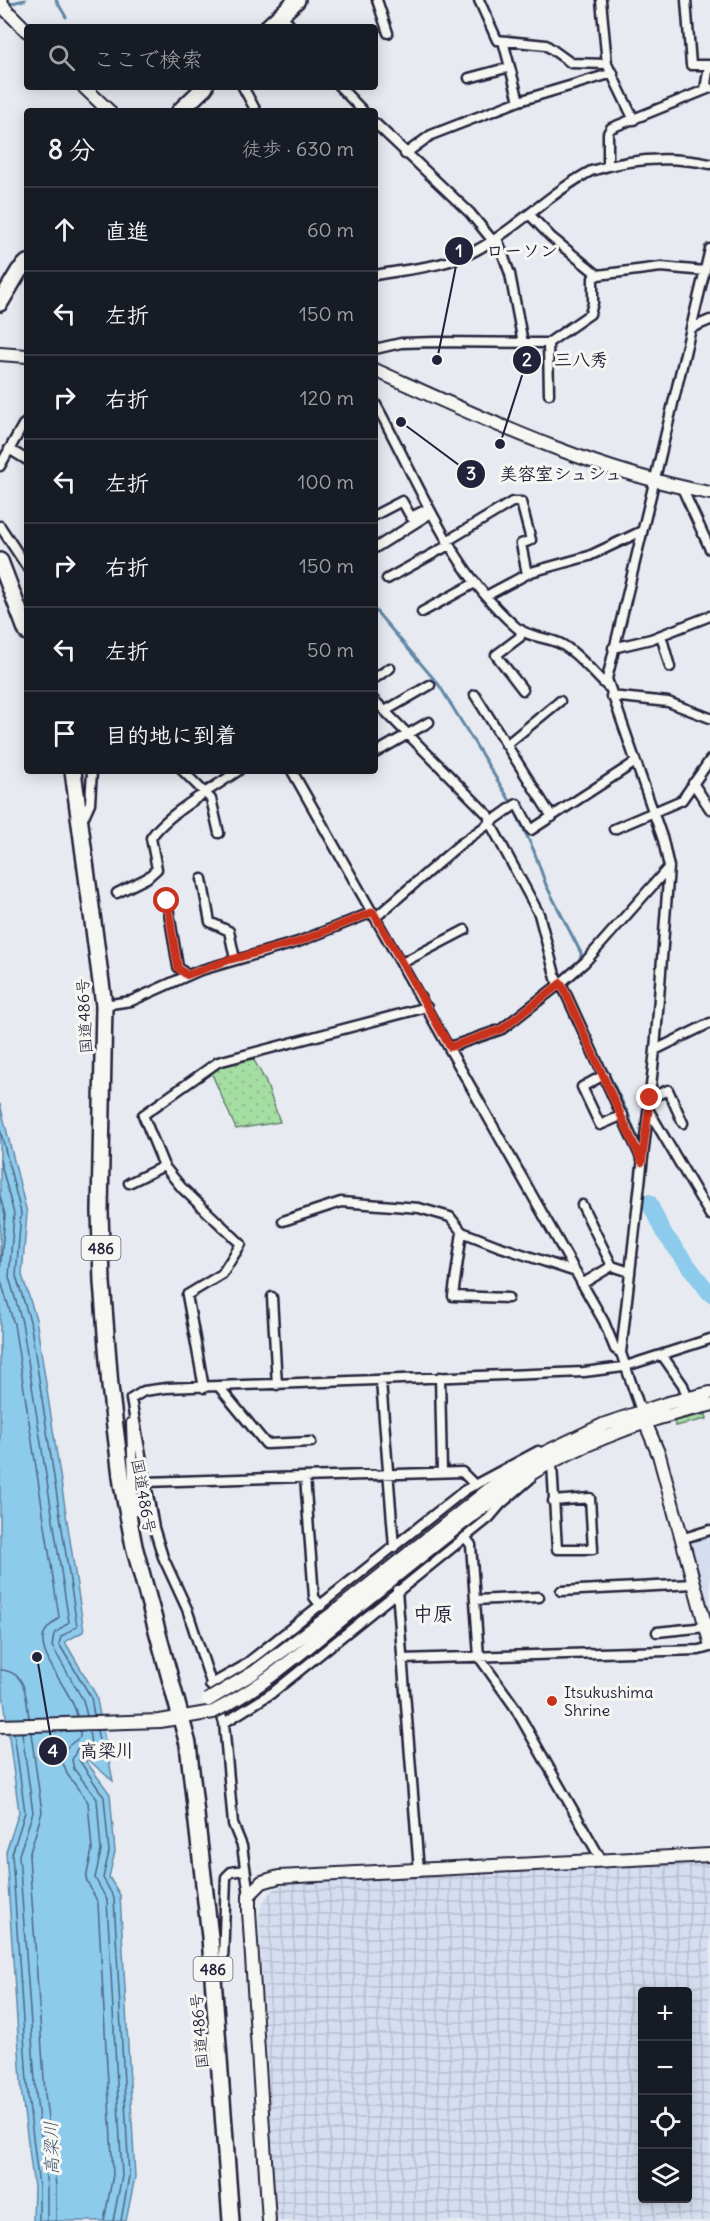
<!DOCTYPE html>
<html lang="ja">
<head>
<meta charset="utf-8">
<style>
  :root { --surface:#171b24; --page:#20242c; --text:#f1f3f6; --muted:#9ea1a6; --line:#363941 }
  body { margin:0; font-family:Delius,"Klee One",sans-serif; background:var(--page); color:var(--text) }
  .controls { position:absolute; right:18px; bottom:18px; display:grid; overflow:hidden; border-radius:6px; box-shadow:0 3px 15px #0003 }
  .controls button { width:54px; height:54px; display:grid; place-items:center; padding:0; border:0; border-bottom:2px solid var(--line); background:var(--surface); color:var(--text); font:30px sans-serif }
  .stop { position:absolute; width:18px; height:18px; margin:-14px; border:4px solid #c8321e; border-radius:50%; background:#fff }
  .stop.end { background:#c8321e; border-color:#fff; box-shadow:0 2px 6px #0008 }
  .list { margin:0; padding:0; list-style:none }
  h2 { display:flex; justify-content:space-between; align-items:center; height:78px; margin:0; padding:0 24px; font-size:26px }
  h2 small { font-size:20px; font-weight:400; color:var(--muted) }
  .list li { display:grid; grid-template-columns:39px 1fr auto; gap:18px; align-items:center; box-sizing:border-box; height:84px; padding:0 24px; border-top:2px solid var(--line) }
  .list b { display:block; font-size:22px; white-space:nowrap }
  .list em { font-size:20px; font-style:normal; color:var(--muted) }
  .icon { flex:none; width:33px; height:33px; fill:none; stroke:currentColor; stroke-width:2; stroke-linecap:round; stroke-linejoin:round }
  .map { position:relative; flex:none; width:710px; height:2221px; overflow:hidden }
  .search { position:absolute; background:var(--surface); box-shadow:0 3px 15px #0003; left:24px; top:24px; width:354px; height:66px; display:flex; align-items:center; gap:15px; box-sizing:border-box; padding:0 21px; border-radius:6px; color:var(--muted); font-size:22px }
  .panel { position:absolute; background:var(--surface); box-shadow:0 3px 15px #0003; left:24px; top:108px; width:354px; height:666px; border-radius:6px }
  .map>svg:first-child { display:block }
  .built { fill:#d5def0 }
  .industrial { fill:url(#industrial-grid); fill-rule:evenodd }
  .grass { fill:url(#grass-dots); stroke:#64806f; stroke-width:1.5 }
  .water { fill:#8dcbed; stroke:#6287a6; stroke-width:1.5 }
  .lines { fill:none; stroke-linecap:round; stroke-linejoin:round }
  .shore { stroke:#4d6682; stroke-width:1.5 }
  .stream { stroke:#6287a6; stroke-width:3 }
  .river { stroke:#8dcbed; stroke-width:16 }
  .street-tunnel { stroke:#c0c3cd; stroke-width:8; stroke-dasharray:8 4; stroke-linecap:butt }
  .street-casing { stroke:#22223b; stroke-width:13 }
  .secondary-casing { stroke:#22223b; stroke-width:16 }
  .highway-casing { stroke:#22223b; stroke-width:20 }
  .street { stroke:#f6f6f2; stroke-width:8 }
  .secondary { stroke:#f6f6f2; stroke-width:12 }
  .highway { stroke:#f6f6f2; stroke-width:15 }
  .secondary-bridge-casing { stroke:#22223b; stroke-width:16; stroke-linecap:butt }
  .secondary-bridge { stroke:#f6f6f2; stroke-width:12 }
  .route { stroke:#c8321e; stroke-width:8 }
  .poi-dot { fill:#c8321e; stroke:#f6f6f2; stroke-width:2 }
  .labels { text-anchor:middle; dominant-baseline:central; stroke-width:6; stroke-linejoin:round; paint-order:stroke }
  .shield { fill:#f6f6f2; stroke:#626272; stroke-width:1.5 }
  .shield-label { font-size:15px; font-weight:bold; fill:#22223b }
  .street-label { font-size:16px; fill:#22223b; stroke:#f6f6f2 }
  .poi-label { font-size:16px; fill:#22223b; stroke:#f6f6f2; text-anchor:start }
  .water-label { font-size:18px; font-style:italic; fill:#425570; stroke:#f6f6f2 }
  .quarter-label { font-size:20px; font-weight:bold; fill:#22223b; stroke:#f6f6f2 }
  .leader { fill:none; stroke:#22223b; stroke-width:2 }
  .callout-dot { fill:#22223b; stroke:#f6f6f2; stroke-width:2 }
  .mark-label { font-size:18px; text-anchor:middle; font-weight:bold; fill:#fff }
  .callout-label { font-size:18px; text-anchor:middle; font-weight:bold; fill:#22223b; stroke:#f6f6f2; stroke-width:6; stroke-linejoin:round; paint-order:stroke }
</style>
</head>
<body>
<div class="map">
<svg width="710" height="2221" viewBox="0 0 710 2221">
  <defs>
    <pattern id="industrial-grid" width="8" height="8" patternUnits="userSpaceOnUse" patternTransform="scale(1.5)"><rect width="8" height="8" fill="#d5def0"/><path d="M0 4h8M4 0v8" fill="none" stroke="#b7becf"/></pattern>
    <pattern id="grass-dots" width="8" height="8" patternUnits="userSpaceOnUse" patternTransform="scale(1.5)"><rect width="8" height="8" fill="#a5dea3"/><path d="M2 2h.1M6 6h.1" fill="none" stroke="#8ebe8d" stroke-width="1.8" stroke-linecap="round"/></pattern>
  </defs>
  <rect width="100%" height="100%" fill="#e7ebf1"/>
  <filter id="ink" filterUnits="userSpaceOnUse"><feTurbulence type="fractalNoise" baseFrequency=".0167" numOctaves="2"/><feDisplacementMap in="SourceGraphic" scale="12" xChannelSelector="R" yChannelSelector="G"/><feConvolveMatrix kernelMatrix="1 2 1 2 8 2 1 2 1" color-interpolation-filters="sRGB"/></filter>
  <g filter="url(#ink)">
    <path class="built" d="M710 1532V1616L709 1617 686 1542Z"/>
    <path class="industrial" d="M710 1862V2221H277L259 1921 260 1909 266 1897 277 1887 297 1881ZM642 1992H688V2198H642Z"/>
    <path class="grass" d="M250 1053 265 1080 280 1122 236 1129 211 1072 220 1064Z
      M706 1414 707 1419 675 1426 674 1421Z"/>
    <path class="water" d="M0 1104 27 1213 22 1275 36 1319 84 1631 65 1642 96 1695 113 1781 80 1753 110 1794 115 1852 109 1877 120 1895 135 2177 126 2221H33L34 2188 22 2096 6 1852 19 1812 0 1671Z"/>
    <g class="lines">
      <path class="shore" d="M0 1129 21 1213 16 1276 30 1321 77 1626 61 1637 59 1644 91 1697 94 1716
        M0 1160 14 1214 9 1277 22 1322 69 1622 54 1634 52 1646 83 1700 87 1716
        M0 1196 5 1215 0 1272
        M0 1278 14 1324 59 1617C55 1623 47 1626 44 1634 36 1656 73 1692 77 1716
        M0 1670C27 1671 26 1697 29 1718
        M97 1730 102 1758 98 1760 86 1753 79 1760 104 1797 109 1852 103 1878 114 1898 129 2176 121 2221
        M80 1731V1737L67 1747 63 1763 67 1774 88 1802 92 1850 86 1879 98 1903 113 2175 104 2221
        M89 1731 91 1744 77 1749 72 1760 74 1769 97 1799 101 1851 95 1878 107 1900 122 2176 113 2221
        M14 1733 25 1812 12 1854 28 2096 39 2187V2221
        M22 1733 33 1812 19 1855 36 2095 47 2187V2221
        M31 1733 42 1812 29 1856 45 2094 56 2186V2221"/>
      <path class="stream" d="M56 0 66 17
        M12 3 25 0
        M375 610 439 685 512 804 534 851 546 885 581 953V958L562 978
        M589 1035 629 1116 637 1141"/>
      <path class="river" d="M649 1202 663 1232 710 1294"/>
      <path class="street-tunnel" d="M394 1547 397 1590"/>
      <defs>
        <path id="street" d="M377 0 388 33
          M479 0 497 40 546 45 571 63 607 64
          M601 0 607 64 634 120
          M686 0 691 65H709L705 90
          M282 15 291 27
          M503 41 519 101
          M469 78 510 67
          M243 87 256 111
          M340 87 363 111
          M375 123 470 213 493 241
          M405 154 431 135 519 101 613 73
          M608 166V133L611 128 710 88
          M529 214 551 237 598 275
          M497 238 510 274 523 343
          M375 275C407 269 444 267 473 252 516 230 549 193 591 171 629 159 671 156 710 164
          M691 328 710 320
          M548 343 549 394
          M375 349 401 343 435 342 548 343 590 314 593 303V278L598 275 661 267 705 271
          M375 403C418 480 448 567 516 627 527 637 546 637 559 643 576 651 593 673 607 686
          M9 449 27 460
          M0 466 23 425 27 422
          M682 488 710 549
          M375 515 402 501 411 517 429 508
          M0 526 27 567
          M447 541 512 502H521L531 540 521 544 527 574
          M375 548 431 513
          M387 579 449 545
          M486 596 531 572 589 556 642 531
          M422 612 475 583
          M521 630 520 637 496 655 523 690
          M661 635 670 667
          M613 648 651 639 710 616
          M375 678 390 668
          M475 695 552 817
          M611 696 668 702 710 718
          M375 701 492 819
          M385 711 430 685
          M506 745 560 701
          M375 753 429 722
          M183 771 211 799 219 833
          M292 771 604 1322 615 1349 621 1353
          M693 783 710 809
          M489 821 539 914 558 986
          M81 823 90 803 92 771
          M614 829 682 800 710 760
          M202 879 210 922 229 931 235 959
          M117 893 147 878 157 869 151 838C165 815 215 787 238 771
          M167 901 178 967 187 975
          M376 917 459 845 515 805 517 804 531 830 634 763
          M402 963 465 930
          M561 983 642 1160
          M104 1005 131 1001 198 971 298 942 373 912
          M450 1047 502 1029 561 983 585 962 669 867
          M655 1050 710 1023
          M604 1075 582 1087 600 1125 623 1115
          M650 1098 668 1090 683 1123
          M649 1111 710 1215
          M129 1183 164 1166
          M582 1205 612 1266
          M283 1221 341 1202 419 1208 450 1217 462 1232 498 1246 576 1272
          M462 1232 453 1296 508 1298
          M582 1284 612 1266 630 1272
          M272 1297 277 1385
          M662 1355 683 1385 687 1397
          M440 1377 442 1472
          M381 1381 394 1547
          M204 1388 187 1295 222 1274 241 1244 182 1188 164 1166 143 1115 218 1062 427 1007
          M220 1388 266 1444 311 1442
          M131 1399 144 1391 166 1388 584 1372 623 1367 710 1339
          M131 1399 154 1528 163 1557 187 1609 224 1723 233 1824 242 1846 249 1895
          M641 1411 621 1353 655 1050 669 867 663 840 607 679 710 249
          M131 1423 134 1512
          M552 1464 557 1549H593L590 1498 553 1501
          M305 1477 314 1597 321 1606
          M146 1482 462 1472 475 1485
          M465 1537 471 1545 479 1657 514 1706 602 1861
          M681 1539 710 1530
          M397 1590 419 1871
          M561 1591 694 1584
          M475 1600 539 1597
          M657 1632 706 1627
          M402 1659 699 1650 710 1647
          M210 1685 242 1667 465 1490 538 1451
          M224 1723 272 1693 489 1518 501 1504 530 1479
          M213 1973 223 1961 226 1877 231 1872 245 1870"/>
        <path id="secondary" d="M0 0 6 10 27 31
          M84 87 109 111
          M0 354 27 356
          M375 370C484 419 592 471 710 493
          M642 1415 659 1455 710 1642
          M340 1608 496 1484 534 1458 605 1424 668 1403 710 1393
          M347 1615C401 1573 453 1528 509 1488 565 1449 643 1419 710 1405
          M0 1726 160 1721 213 1712
          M269 2221 249 1911V1895L262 1882 279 1877 710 1855"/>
        <path id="highway" d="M268 27 297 0
          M180 111 205 87
          M0 303 19 271 27 263
          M0 561 27 632
          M73 771 104 1005 100 1211 102 1282 110 1386 122 1484 134 1546 188 1744 210 1937 231 2221"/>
      </defs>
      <use href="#street" class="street-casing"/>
      <use href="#secondary" class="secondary-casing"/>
      <use href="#highway" class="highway-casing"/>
      <use href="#street" class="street"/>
      <use href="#secondary" class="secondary"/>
      <use href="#highway" class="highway"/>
      <defs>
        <path id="secondary-bridge" d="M208 1700 253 1673 340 1608
          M213 1712C263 1687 304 1650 347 1615"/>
      </defs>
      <use href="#secondary-bridge" class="secondary-bridge-casing"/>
      <use href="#secondary-bridge" class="secondary-bridge"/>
    </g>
  </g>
  <g class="lines" filter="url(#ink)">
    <path class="route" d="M167 901 178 968 187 975 229 960 298 942 373 912 450 1047 502 1029 561 983 642 1162 650 1098"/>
  </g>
  <circle class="poi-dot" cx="552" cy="1701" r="6"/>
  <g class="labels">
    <g class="shield">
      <rect x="81.5" y="1236" width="39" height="24" rx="4.5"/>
      <rect x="193.5" y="1957" width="39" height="24" rx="4.5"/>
    </g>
    <g class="shield-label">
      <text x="101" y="1248">486</text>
      <text x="213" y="1969">486</text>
    </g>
    <g class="street-label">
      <text transform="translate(84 1016) rotate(-93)">国道486号</text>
      <text transform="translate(144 1496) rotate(80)">国道486号</text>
      <text transform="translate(199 2031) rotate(-95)">国道486号</text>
    </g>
    <g class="poi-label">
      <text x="564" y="1692">Itsukushima<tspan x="564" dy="18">Shrine</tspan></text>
    </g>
    <g class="water-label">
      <text transform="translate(51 2148) rotate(-91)">高梁川</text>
    </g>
    <g class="quarter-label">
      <text x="433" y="1613">中原</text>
    </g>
  </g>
  <path class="leader" d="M437 360L459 251M500 444L527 360M401 422L471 474M37 1657L53 1751"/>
  <g class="callout-dot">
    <circle cx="437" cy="360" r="6"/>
    <circle cx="500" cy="444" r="6"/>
    <circle cx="401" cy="422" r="6"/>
    <circle cx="37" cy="1657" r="6"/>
    <circle cx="459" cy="251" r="15"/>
    <circle cx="527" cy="360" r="15"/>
    <circle cx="471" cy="474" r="15"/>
    <circle cx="53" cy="1751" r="15"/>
  </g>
  <g class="mark-label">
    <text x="459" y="257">1</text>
    <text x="527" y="366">2</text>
    <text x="471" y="480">3</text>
    <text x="53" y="1757">4</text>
  </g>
  <g class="callout-label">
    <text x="522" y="257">ローソン</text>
    <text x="581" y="366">三八秀</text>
    <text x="561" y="480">美容室シュシュ</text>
    <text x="107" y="1757">高梁川</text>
  </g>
</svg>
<div class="controls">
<button>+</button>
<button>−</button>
<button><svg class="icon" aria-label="locate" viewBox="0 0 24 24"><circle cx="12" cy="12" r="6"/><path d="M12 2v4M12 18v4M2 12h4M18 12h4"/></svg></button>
<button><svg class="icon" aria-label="layers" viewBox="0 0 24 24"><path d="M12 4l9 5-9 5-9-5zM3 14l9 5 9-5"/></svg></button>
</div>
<div class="stop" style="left:167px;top:901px"></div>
<div class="stop end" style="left:650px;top:1098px"></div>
<div class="search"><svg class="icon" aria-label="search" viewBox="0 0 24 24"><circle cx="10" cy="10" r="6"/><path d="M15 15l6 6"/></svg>ここで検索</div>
<section class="panel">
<h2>8 分<small>徒歩 · 630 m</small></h2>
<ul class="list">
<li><svg class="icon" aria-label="ahead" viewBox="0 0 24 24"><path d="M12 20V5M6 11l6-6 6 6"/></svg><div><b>直進</b></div><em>60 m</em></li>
<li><svg class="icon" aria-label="left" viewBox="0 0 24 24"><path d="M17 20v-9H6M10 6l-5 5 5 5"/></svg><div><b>左折</b></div><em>150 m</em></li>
<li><svg class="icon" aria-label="right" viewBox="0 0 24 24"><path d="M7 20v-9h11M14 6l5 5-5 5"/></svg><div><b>右折</b></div><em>120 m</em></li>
<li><svg class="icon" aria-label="left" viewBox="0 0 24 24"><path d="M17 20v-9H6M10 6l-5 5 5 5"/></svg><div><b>左折</b></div><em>100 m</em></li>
<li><svg class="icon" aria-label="right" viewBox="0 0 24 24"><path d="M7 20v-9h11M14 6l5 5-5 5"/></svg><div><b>右折</b></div><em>150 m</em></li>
<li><svg class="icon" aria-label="left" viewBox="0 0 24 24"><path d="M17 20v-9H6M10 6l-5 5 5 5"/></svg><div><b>左折</b></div><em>50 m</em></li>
<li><svg class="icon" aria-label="arrive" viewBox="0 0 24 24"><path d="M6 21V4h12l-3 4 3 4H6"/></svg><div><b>目的地に到着</b></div></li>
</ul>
</section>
</div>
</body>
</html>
